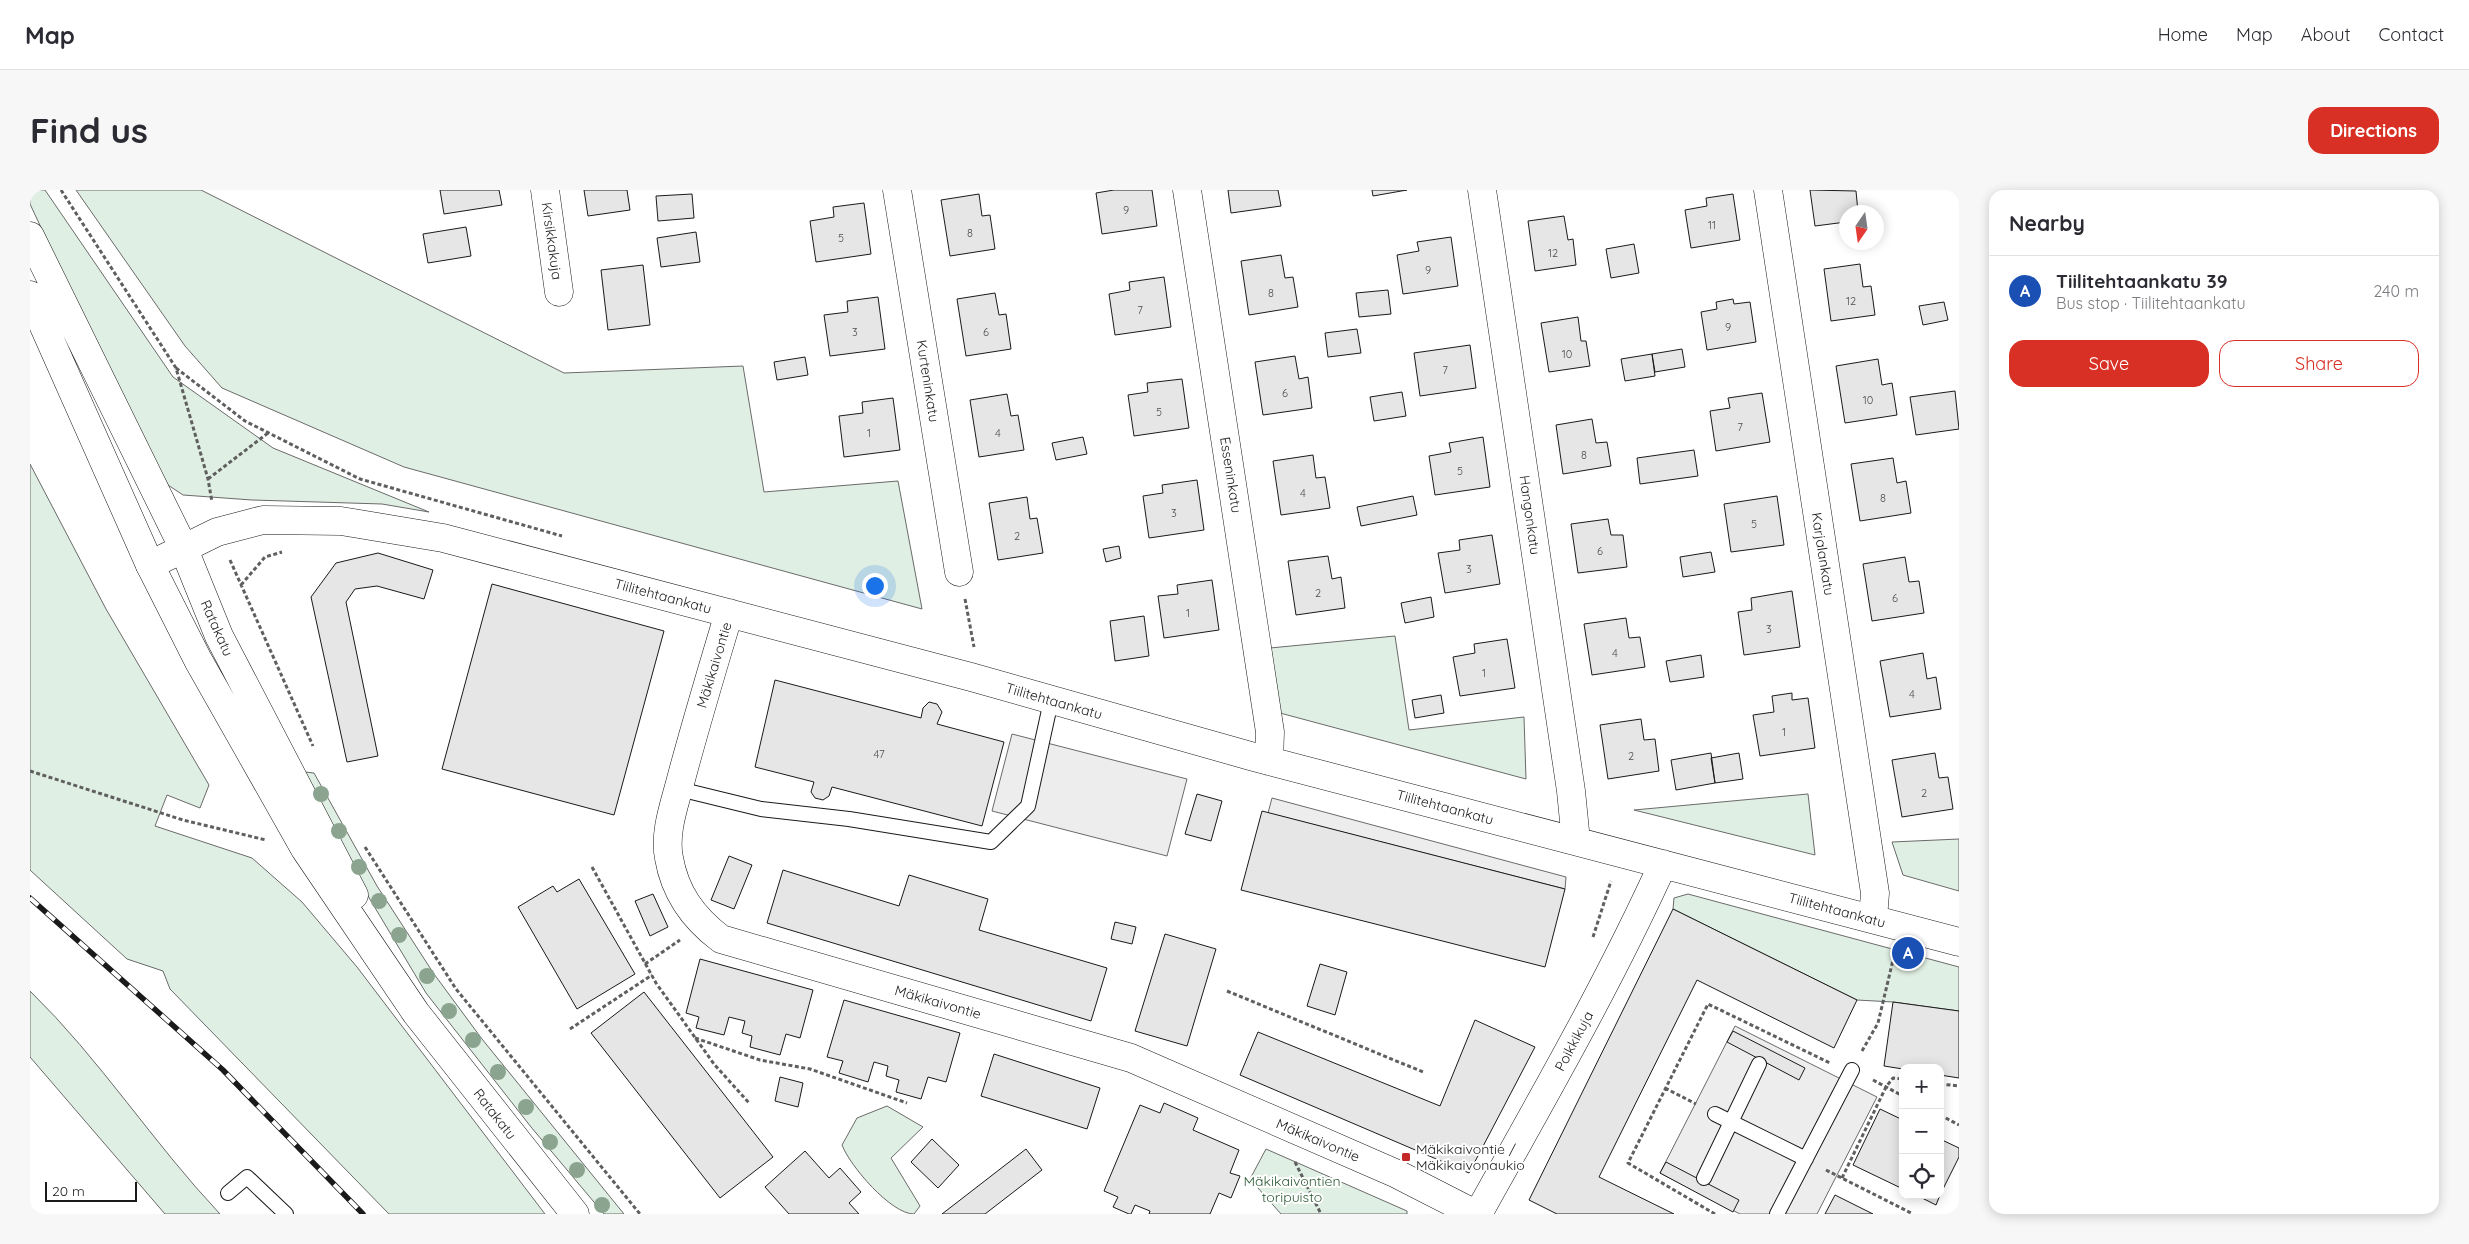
<!DOCTYPE html>
<html lang="en">
<head>
<meta charset="utf-8">
<style>
  :root { --surface:#fff; --page:#f7f7f7; --text:#2b2b33; --muted:#7c7c81; --line:#e1e1e2; --accent:#d93025 }
  body { margin:0; font-family:Quicksand,sans-serif; background:var(--page); color:var(--text) }
  .controls { position:absolute; right:15px; bottom:15px; display:grid; overflow:hidden; border-radius:10px; box-shadow:0 2px 12px #0003 }
  .controls button { width:45px; height:45px; display:grid; place-items:center; padding:0; border:0; border-bottom:1px solid var(--line); background:var(--surface); color:var(--text); font:25px sans-serif }
  .compass { position:absolute; left:1809px; top:15px; width:45px; height:45px; border-radius:50%; background:var(--surface); box-shadow:0 2px 12px #0003; rotate:193deg }
  .scale { position:absolute; left:15px; bottom:12px; width:92px; box-sizing:border-box; padding-left:5px; border:2px solid #1a1a1a; border-top:0; font-size:14px; line-height:18px; white-space:nowrap; color:#1a1a1a; -webkit-text-stroke:4px #fff; paint-order:stroke }
  .you { position:absolute; left:844px; top:395px; width:18px; height:18px; margin:-12px; border:4px solid #fff; border-radius:50%; background:#1a73e8; box-shadow:0 0 0 8px #1a73e833 }
  .badge { display:grid; place-items:center; width:32px; height:32px; border-radius:50%; background:var(--accent); color:#fff; font-size:16px; font-weight:700 }
  .pin { position:absolute; translate:-50% -50%; border:2px solid #fff; box-shadow:0 1px 5px #0006 }
  .list { margin:0; padding:0; list-style:none }
  h2 { display:flex; justify-content:space-between; align-items:center; height:65px; margin:0; padding:0 20px; font-size:21px }
  h2 small { font-size:16px; font-weight:400; color:var(--muted) }
  .list li { display:grid; grid-template-columns:32px 1fr auto; gap:15px; align-items:center; box-sizing:border-box; height:70px; padding:0 20px; border-top:1px solid var(--line) }
  .list b { display:block; font-size:19px; white-space:nowrap }
  .list p { margin:0; font-size:16px; white-space:nowrap; color:var(--muted) }
  .list em { font-size:16px; font-style:normal; color:var(--muted) }
  .actions { display:flex; gap:10px; padding:15px 20px }
  .actions a { flex:1; padding:11px 0; border:1px solid var(--accent); border-radius:15px; text-align:center; font-size:18px; color:var(--accent) }
  .actions .main { background:var(--accent); color:#fff }
  .icon { flex:none; width:28px; height:28px; fill:none; stroke:currentColor; stroke-width:2; stroke-linecap:round; stroke-linejoin:round }
  .map { position:relative; flex:none; width:1929px; height:1024px; overflow:hidden; border-radius:15px }
  header { display:flex; align-items:center; gap:30px; box-sizing:border-box; height:70px; padding:0 25px; background:var(--surface); border-bottom:1px solid var(--line) }
  header strong { font-size:24px }
  nav { display:flex; gap:28px; margin-inline-start:auto; font-size:18px }
  .intro { display:flex; align-items:center; justify-content:space-between; box-sizing:border-box; height:120px; padding:0 30px }
  h1 { margin:0; font-size:35px }
  .button { padding:12px 22px; border-radius:15px; background:var(--accent); color:#fff; font-size:18px; font-weight:700 }
  main { display:flex; gap:30px; padding:0 30px }
  aside { flex:1; background:var(--surface); border-radius:15px; box-shadow:0 2px 12px #0003 }
  .map>svg:first-child { display:block }
  .green { fill:#e0efe3; stroke:#6a6a6a }
  .parking { fill:#ededed; stroke:#6a6a6a }
  .building { fill:#e6e6e6; stroke:#1a1a1a }
  .lines { fill:none; stroke-linecap:round; stroke-linejoin:round }
  .lane-casing { stroke:#1a1a1a; stroke-width:16 }
  .street-casing { stroke:#1a1a1a; stroke-width:29 }
  .secondary-casing { stroke:#1a1a1a; stroke-width:29 }
  .path { stroke:#5f5f5f; stroke-width:3; stroke-dasharray:4 2.5; stroke-linecap:butt }
  .lane { stroke:#fff; stroke-width:14 }
  .street { stroke:#fff; stroke-width:28 }
  .secondary { stroke:#fff; stroke-width:28 }
  .rail-casing { stroke:#1a1a1a; stroke-width:5.5 }
  .rail { stroke:#fff; stroke-width:4; stroke-dasharray:11; stroke-linecap:butt }
  .tree { fill:#8aa48f }
  .poi-dot { fill:#c62828; stroke:#fff; stroke-width:2 }
  .labels { text-anchor:middle; dominant-baseline:central; stroke-width:4; stroke-linejoin:round; paint-order:stroke }
  .number-label { font-size:11px; fill:#4d4d4d }
  .street-label { font-size:14px; fill:#1a1a1a; stroke:#fff }
  .poi-label { font-size:14px; fill:#1a1a1a; stroke:#fff; text-anchor:start }
  .park-label { font-size:14px; fill:#2b5a34; stroke:#fff }
</style>
</head>
<body>
<header>
<strong>Map</strong>
<nav><a>Home</a><a>Map</a><a>About</a><a>Contact</a></nav>
</header>
<div class="intro"><h1>Find us</h1><a class="button">Directions</a></div>
<main>
<div class="map">
<svg width="1929" height="1024" viewBox="0 0 1929 1024">
  <rect width="100%" height="100%" fill="#fff"/>
  <path class="green" d="M0 0H15L143 187 243 258 399 322 352 314 222 310 153 305 138 295 94 215 0 14Z
    M46 0H171L534 183 713 176 734 302 868 291 892 419 374 277 192 198 155 156Z
    M0 274 76 419 179 595 170 618 137 605 125 636 222 668 272 712 327 777 515 1024H359L140 799 133 781 97 769 0 680Z
    M1365 446 1379 540 1494 527 1496 589 1250 523 1240 458Z
    M275 582 284 583 347 696 404 784 452 849 594 1024H574L501 937 396 803 332 696Z
    M1778 604 1785 665 1604 620Z
    M1929 649V701L1873 685 1862 652Z
    M1658 704 1929 777V821L1863 812 1827 810 1643 719 1644 708Z
    M0 801C70 869 123 953 190 1024H135L0 867Z
    M857 916 893 937 861 968 890 1016 884 1024C861 1024 820 976 812 955L827 928Z
    M1236 959 1377 1021V1024H1251L1220 989Z"/>
  <path class="parking" d="M982 544 1157 589 1137 666 962 621Z
    M1242 608 1536 687 1535 699 1238 623Z
    M1705 836 1847 907 1787 1024H1710L1630 983Z"/>
  <path class="building" d="M410 0H469L472 15 414 24Z
    M554 0H597L600 20 558 26Z
    M1084 0H1122L1127 36 1072 44 1066 3Z
    M1198 0H1248L1251 16 1201 23Z
    M1342 0H1377L1343 6Z
    M1780 0 1826 1 1828 22H1816V32L1785 36Z
    M662 4 664 28 628 31 626 6Z
    M949 4 952 26 960 25 965 59 920 66 911 10Z
    M1703 4 1710 50 1661 58 1655 20 1677 16 1676 8Z
    M834 13 841 64 786 72 780 31 804 27 803 17Z
    M1534 26 1538 50 1543 49 1546 75 1505 81 1498 31Z
    M436 37 441 66 398 73 393 44Z
    M666 42 670 72 631 77 627 48Z
    M1421 47 1428 96 1373 104 1367 65 1389 61 1387 52Z
    M1604 54 1609 83 1581 88 1576 59Z
    M1251 65 1255 88 1263 87 1268 117 1219 125 1211 71Z
    M1830 74 1833 97 1841 96 1845 125 1801 131 1794 79Z
    M613 75 620 135 578 140 571 80Z
    M1134 87 1141 137 1085 145 1079 104 1100 100 1099 92Z
    M1358 100 1361 124 1329 127 1326 103Z
    M965 103 969 125 976 124 981 159 936 166 927 109Z
    M848 107 855 159 800 166 794 125 818 122 817 111Z
    M1703 109 1704 114 1720 112 1726 152 1677 160 1671 122 1687 119 1686 112Z
    M1914 112 1918 130 1893 135 1889 116Z
    M1548 127 1551 151H1556L1560 176 1519 182 1511 133Z
    M1327 139 1331 163 1298 167 1295 143Z
    M1440 155 1446 198 1390 206 1384 163Z
    M1652 159 1655 177 1625 182 1622 164Z
    M1622 164 1625 186 1595 191 1591 169Z
    M1265 166 1269 189 1278 187 1282 218 1233 225 1225 172Z
    M775 167 778 185 747 190 744 172Z
    M1848 169 1852 195 1862 193 1867 225 1815 233 1806 176Z
    M1152 189 1159 238 1104 246 1098 205 1118 202 1117 193Z
    M1925 201 1929 239 1886 245 1880 207Z
    M1372 202 1376 226 1344 231 1340 207Z
    M1732 203 1740 252 1686 261 1680 221 1700 218 1698 208Z
    M977 204 981 226 988 225 994 260 949 267 940 210Z
    M863 208 870 260 814 267 809 226 833 223 832 212Z
    M1562 229 1566 253 1577 252 1581 276 1533 284 1526 235Z
    M1053 247 1057 264 1026 270 1022 253Z
    M1453 247 1460 297 1405 305 1399 266 1421 262 1419 253Z
    M1664 260 1668 286 1610 294 1607 268Z
    M1283 265 1286 288 1295 287 1300 318 1251 325 1243 271Z
    M1863 268 1867 293 1876 291 1881 323 1830 331 1821 274Z
    M1167 290 1174 340 1119 348 1113 306 1133 303 1132 295Z
    M1383 306 1387 325 1331 336 1327 317Z
    M1747 306 1754 355 1701 362 1694 314Z
    M997 307 1000 329 1007 328 1013 363 968 370 959 313Z
    M1578 329 1581 345H1593L1597 377 1548 383 1541 334Z
    M1462 345 1470 394 1415 403 1408 363 1430 360 1429 350Z
    M1089 356 1091 368 1076 372 1073 359Z
    M1681 362 1685 382 1653 387 1650 367Z
    M348 363 403 380 394 409 347 396 325 399 316 412 348 566 317 572 281 407 306 373Z
    M1298 366 1302 389 1311 387 1315 418 1266 425 1258 371Z
    M1875 367 1879 392 1889 391 1894 423 1842 431 1833 374Z
    M1182 390 1189 440 1134 448 1128 406 1148 404 1147 395Z
    M462 394 634 441 584 625 412 579Z
    M1762 401 1770 457 1714 465 1708 422 1722 420 1721 408Z
    M1401 407 1404 427 1375 433 1371 413Z
    M1114 426 1119 466 1085 471 1080 431Z
    M1596 428 1599 448 1610 447 1615 477 1562 485 1554 434Z
    M1477 449 1485 498 1430 506 1423 467 1445 463 1444 454Z
    M1893 463 1897 489 1906 487 1911 519 1860 527 1850 471Z
    M1671 465 1674 487 1640 492 1636 471Z
    M745 490 891 528 893 518 899 512 907 514 912 522 907 534 974 552 952 636 802 597 799 606 793 610 785 608 781 602 784 592 725 577Z
    M1762 503V510L1778 508 1785 558 1730 566 1723 525 1744 522 1742 506Z
    M1411 505 1414 523 1385 528 1382 510Z
    M1611 529 1614 550 1625 549 1629 581 1578 589 1570 535Z
    M1681 563 1685 593 1646 600 1641 570Z
    M1709 563 1713 589 1685 593 1681 568Z
    M1905 563 1909 588 1918 587 1923 619 1872 627 1862 570Z
    M1167 604 1192 611 1181 651 1155 644Z
    M1232 621 1535 699 1515 777 1211 700Z
    M699 666 722 675 704 719 681 710Z
    M753 680 869 716 879 685 958 709 949 740 1077 778 1061 831 737 733Z
    M549 689 605 784 547 819 488 717 523 696 527 702Z
    M623 704 638 737 620 746 605 711Z
    M1643 719 1827 810 1804 858 1667 790 1569 987 1644 1024H1527L1499 1010Z
    M1085 732 1106 737 1102 754 1081 749Z
    M1135 744 1186 759 1157 856 1105 841Z
    M670 769 783 800 770 848 756 844 750 865 720 857 722 846 712 843 715 831 699 827 694 845 666 838 669 827 656 823Z
    M1290 774 1317 782 1305 825 1277 816Z
    M614 802 743 967 690 1008 561 843Z
    M814 810 930 843 916 892 898 887 891 909 866 902 869 890 856 886 858 876 844 872 838 892 809 883 813 871 797 867Z
    M1863 812 1929 821V888L1910 885V878L1873 879 1854 876Z
    M1445 830 1505 857 1439 983 1210 885 1228 842 1410 916Z
    M1703 841 1775 878 1769 890 1697 852Z
    M964 864 1070 898 1057 939 951 906Z
    M750 887 773 893 768 917 745 911Z
    M1134 913 1168 928 1163 940 1209 960 1200 983 1210 986 1201 1008 1189 1003 1180 1024H1119L1120 1021 1105 1015 1101 1024H1099L1083 1017 1088 1007 1074 1001 1110 915 1130 923Z
    M1850 919 1873 930V999L1823 975Z
    M902 949 929 975 908 998 881 972Z
    M1910 949 1929 958V967L1910 1005Z
    M996 959 1012 980 955 1024H912Z
    M775 961 799 988 810 978 831 1002 819 1013 829 1024H759L735 997Z
    M1636 972 1709 1010 1703 1022 1630 983Z
    M1805 1005 1843 1024H1795Z
    M1886 1005H1910L1906 1015Z"/>
  <g class="lines">
    <defs>
      <path id="lane" d="M649 599 731 619 819 629 961 652 998 616 1021 511
        M1685 924 1776 969
        M1674 988 1729 874
        M198 1003 217 987 256 1024
        M1747 1024 1822 880"/>
      <path id="street" d="M515 0 529 102
        M867 0 929 382
        M1157 0 1240 542 1239 571
        M1452 0 1541 601 1546 651
        M1738 0 1845 703 1843 729
        M120 375 187 342 233 330 311 331 413 348 941 487 1224 567 1929 752
        M699 423C682 480 665 536 650 593 644 616 634 643 639 668 645 703 663 728 691 749L1101 868 1367 984 1445 1024
        M1448 1024C1512 909 1578 795 1633 674"/>
      <path id="secondary" d="M0 46 153 357 189 446 324 705
        M0 105 120 375 168 470 275 659 386 823 545 1024"/>
    </defs>
    <use href="#lane" class="lane-casing"/>
    <use href="#street" class="street-casing"/>
    <use href="#secondary" class="secondary-casing"/>
    <path class="path" d="M31 0 146 178 178 289 182 312
      M146 178 215 231 330 289 532 346
      M178 289 238 243
      M200 370 283 556
      M211 395 235 367 252 362
      M935 409 944 457
      M0 581 153 630 236 650
      M335 657 426 799 610 1024
      M562 677 626 793 684 874 720 914
      M1563 747 1581 691
      M615 774 650 750
      M1197 801 1393 882
      M540 839 622 785
      M665 848 730 870 780 879 877 913
      M1832 861 1848 833 1864 766
      M1843 890 1873 906
      M1910 894 1929 896
      M1635 898 1666 914
      M1910 925 1929 935
      M1265 972 1291 1024
      M1796 980 1883 1024
      M1812 988 1856 897 1863 888 1873 889
      M1685 1024 1598 973 1678 814 1800 873"/>
    <use href="#lane" class="lane"/>
    <use href="#street" class="street"/>
    <use href="#secondary" class="secondary"/>
    <defs>
      <path id="rail" d="M0 708 193 880 333 1024"/>
    </defs>
    <use href="#rail" class="rail-casing"/>
    <use href="#rail" class="rail"/>
  </g>
  <g class="tree">
    <circle cx="291" cy="604" r="8"/>
    <circle cx="309" cy="641" r="8"/>
    <circle cx="329" cy="677" r="8"/>
    <circle cx="349" cy="711" r="8"/>
    <circle cx="369" cy="745" r="8"/>
    <circle cx="397" cy="786" r="8"/>
    <circle cx="419" cy="821" r="8"/>
    <circle cx="443" cy="850" r="8"/>
    <circle cx="468" cy="882" r="8"/>
    <circle cx="496" cy="917" r="8"/>
    <circle cx="520" cy="952" r="8"/>
    <circle cx="547" cy="980" r="8"/>
    <circle cx="572" cy="1015" r="8"/>
  </g>
  <rect class="poi-dot" x="1371" y="962" width="10" height="10" rx="2.5"/>
  <g class="labels">
    <g class="number-label">
      <text x="1096" y="20">9</text>
      <text x="1682" y="35">11</text>
      <text x="940" y="43">8</text>
      <text x="811" y="48">5</text>
      <text x="1523" y="63">12</text>
      <text x="1398" y="80">9</text>
      <text x="1241" y="103">8</text>
      <text x="1821" y="111">12</text>
      <text x="1110" y="120">7</text>
      <text x="1698" y="137">9</text>
      <text x="825" y="142">3</text>
      <text x="956" y="142">6</text>
      <text x="1537" y="164">10</text>
      <text x="1415" y="180">7</text>
      <text x="1255" y="203">6</text>
      <text x="1838" y="210">10</text>
      <text x="1129" y="222">5</text>
      <text x="1710" y="237">7</text>
      <text x="839" y="243">1</text>
      <text x="968" y="243">4</text>
      <text x="1554" y="265">8</text>
      <text x="1430" y="281">5</text>
      <text x="1273" y="303">4</text>
      <text x="1853" y="308">8</text>
      <text x="1144" y="323">3</text>
      <text x="1724" y="334">5</text>
      <text x="987" y="346">2</text>
      <text x="1570" y="361">6</text>
      <text x="1439" y="379">3</text>
      <text x="1288" y="403">2</text>
      <text x="1865" y="408">6</text>
      <text x="1158" y="423">1</text>
      <text x="1739" y="439">3</text>
      <text x="1585" y="463">4</text>
      <text x="1454" y="483">1</text>
      <text x="1882" y="504">4</text>
      <text x="1754" y="542">1</text>
      <text x="849" y="564">47</text>
      <text x="1601" y="566">2</text>
      <text x="1894" y="603">2</text>
    </g>
    <g class="street-label">
      <text transform="translate(522 51) rotate(82)">Kirsikkakuja</text>
      <text transform="translate(898 191) rotate(81)">Kurteninkatu</text>
      <text transform="translate(1201 285) rotate(81)">Esseninkatu</text>
      <text transform="translate(1500 325) rotate(82)">Hangonkatu</text>
      <text transform="translate(1793 364) rotate(81)">Karjalankatu</text>
      <text transform="translate(633 406) rotate(15)">Tiilitehtaankatu</text>
      <text transform="translate(187 438) rotate(66)">Ratakatu</text>
      <text transform="translate(684 475) rotate(-73)">Mäkikaivontie</text>
      <text transform="translate(1024 511) rotate(16)">Tiilitehtaankatu</text>
      <text transform="translate(1415 617) rotate(15)">Tiilitehtaankatu</text>
      <text transform="translate(1807 720) rotate(15)">Tiilitehtaankatu</text>
      <text transform="translate(908 812) rotate(16)">Mäkikaivontie</text>
      <text transform="translate(1544 851) rotate(-62)">Poikkikuja</text>
      <text transform="translate(465 924) rotate(52)">Ratakatu</text>
      <text transform="translate(1288 950) rotate(23)">Mäkikaivontie</text>
    </g>
    <g class="poi-label">
      <text x="1386" y="959">Mäkikaivontie /<tspan x="1386" dy="16">Mäkikaivonaukio</tspan></text>
    </g>
    <g class="park-label">
      <text x="1262" y="991">Mäkikaivontien<tspan x="1262" dy="16">toripuisto</tspan></text>
    </g>
  </g>
</svg>
<div class="controls">
<button>+</button>
<button>−</button>
<button><svg class="icon" aria-label="locate" viewBox="0 0 24 24"><circle cx="12" cy="12" r="6"/><path d="M12 2v4M12 18v4M2 12h4M18 12h4"/></svg></button>
</div>
<svg class="compass" viewBox="-18 -18 36 36"><path d="M0-13l5 13h-10z" fill="#e53935"/><path d="M0 13l5-13h-10z" fill="#7c7c81"/></svg>
<div class="scale">20 m</div>
<div class="you"></div>
<div class="pin badge" style="left:1878px;top:763px;background:#1a4fb4">A</div>
</div>
<aside>
<h2>Nearby<small></small></h2>
<ul class="list">
<li><span class="badge" style="background:#1a4fb4">A</span><div><b>Tiilitehtaankatu 39</b><p>Bus stop · Tiilitehtaankatu</p></div><em>240 m</em></li>
</ul>
<div class="actions"><a class="main">Save</a><a>Share</a></div>
</aside>
</main>
</body>
</html>
